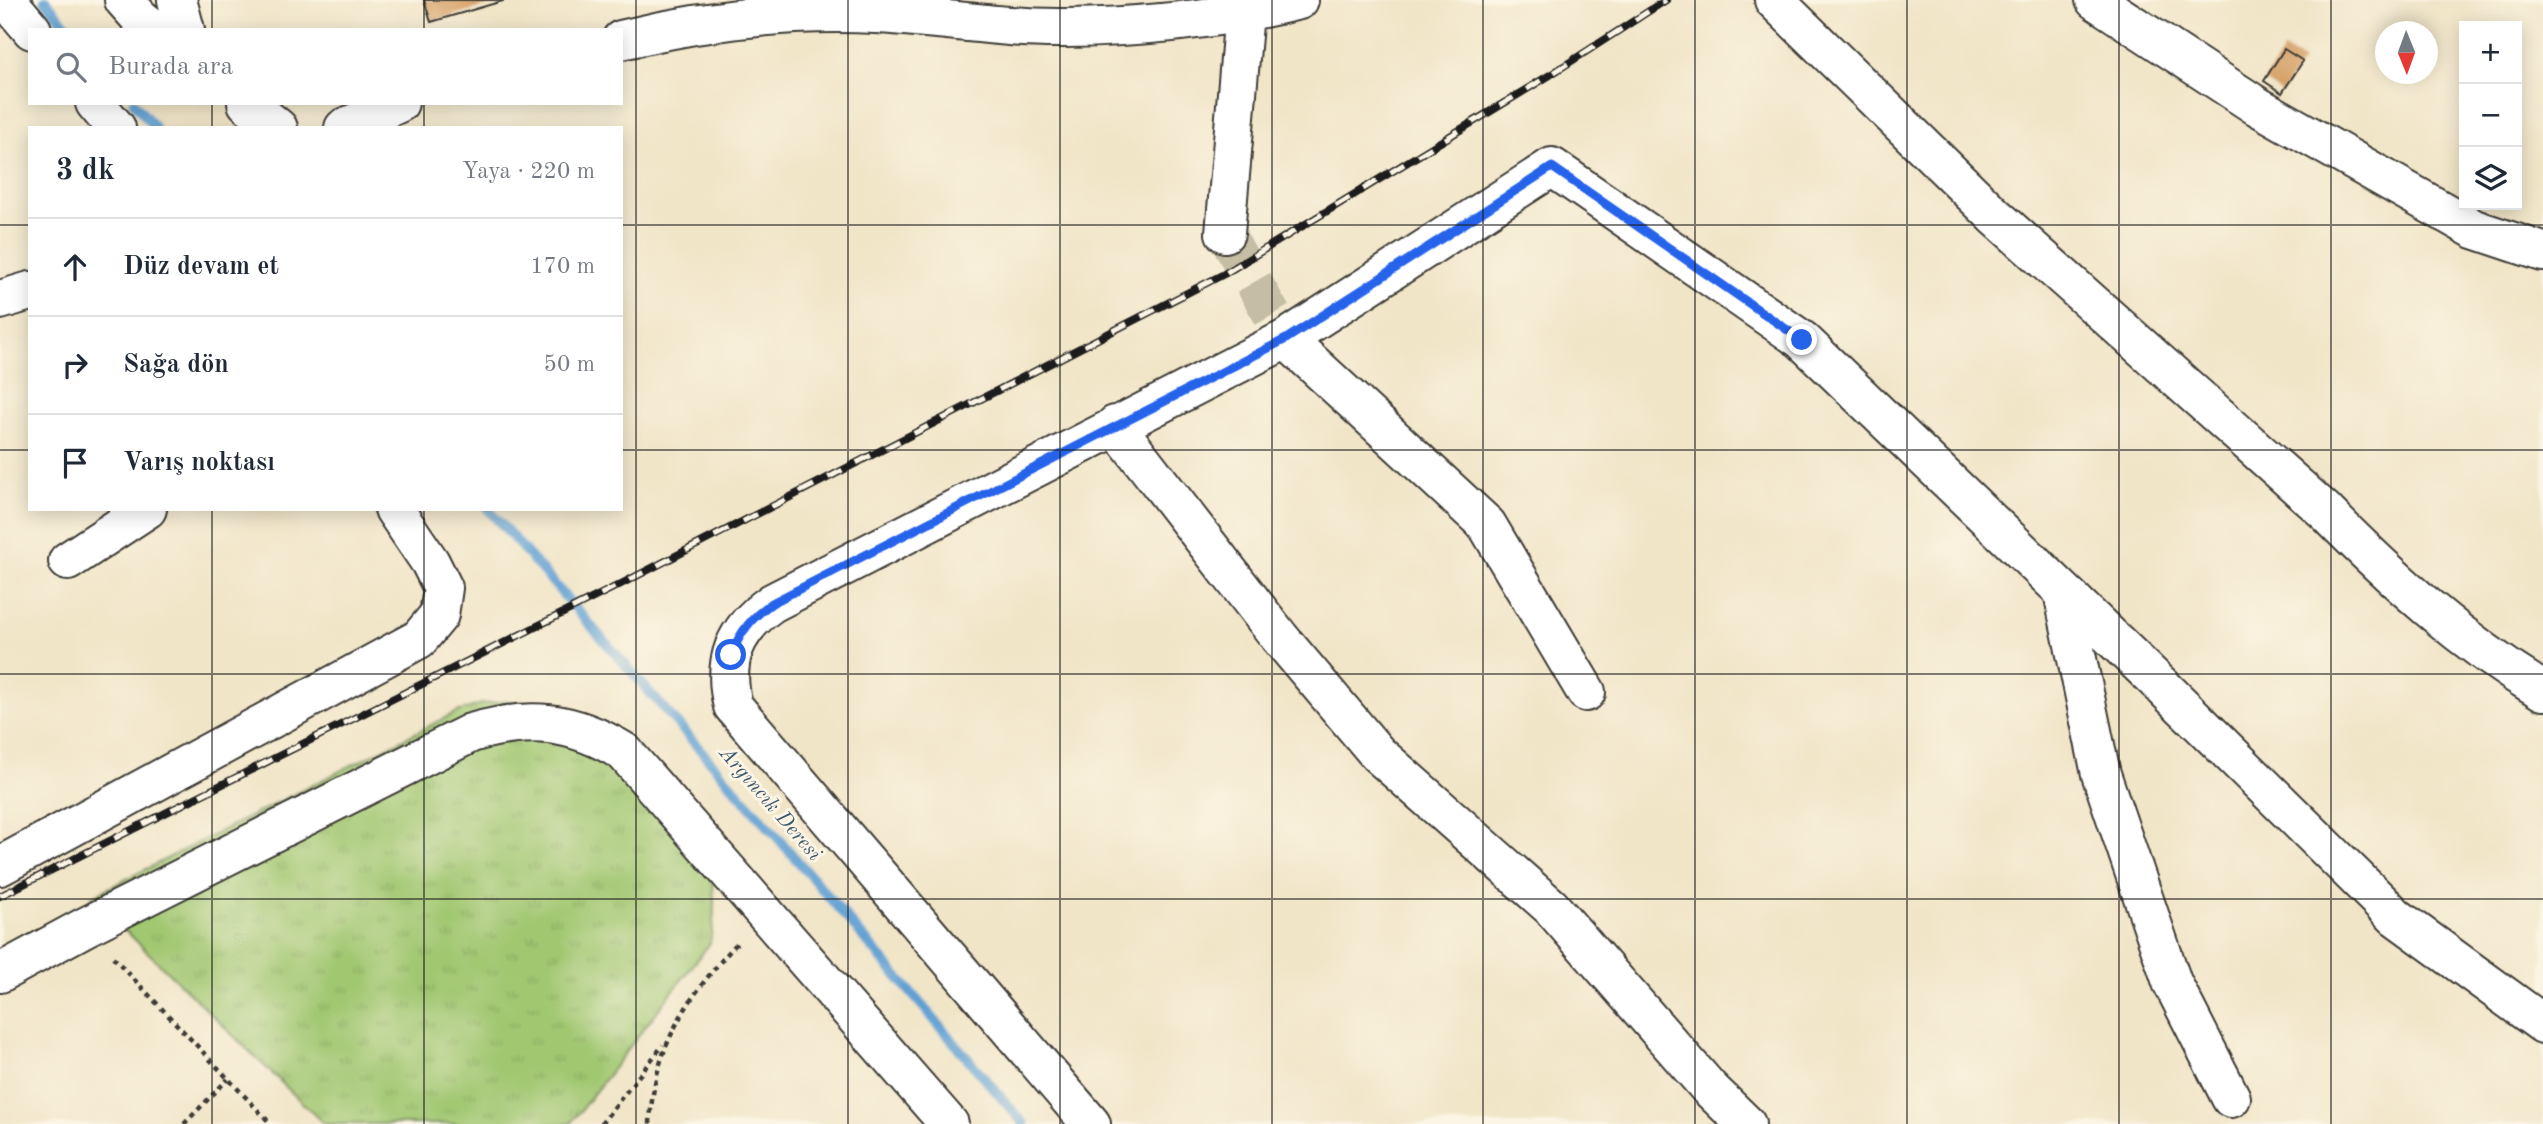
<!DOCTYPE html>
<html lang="tr">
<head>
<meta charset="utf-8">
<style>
  :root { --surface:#fff; --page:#f2f2f3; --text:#1f2937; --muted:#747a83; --line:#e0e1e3 }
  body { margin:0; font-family:"Old Standard TT",serif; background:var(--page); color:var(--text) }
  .controls { position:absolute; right:21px; top:21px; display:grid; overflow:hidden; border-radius:0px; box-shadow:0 4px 18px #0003 }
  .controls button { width:63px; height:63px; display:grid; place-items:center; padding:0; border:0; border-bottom:2px solid var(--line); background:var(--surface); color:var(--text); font:35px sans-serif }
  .compass { position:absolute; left:2375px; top:21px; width:63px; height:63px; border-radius:50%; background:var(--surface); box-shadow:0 4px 18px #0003; rotate:179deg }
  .stop { position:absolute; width:21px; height:21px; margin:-16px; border:5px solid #2563eb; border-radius:50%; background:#fff }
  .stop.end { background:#2563eb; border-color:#fff; box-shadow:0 2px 7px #0008 }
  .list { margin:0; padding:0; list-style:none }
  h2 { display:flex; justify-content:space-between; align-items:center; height:91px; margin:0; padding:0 28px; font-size:30px }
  h2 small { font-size:23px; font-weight:400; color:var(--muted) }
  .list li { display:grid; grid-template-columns:46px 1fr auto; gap:21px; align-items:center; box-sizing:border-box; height:98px; padding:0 28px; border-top:2px solid var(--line) }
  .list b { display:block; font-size:26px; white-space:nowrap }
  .list em { font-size:23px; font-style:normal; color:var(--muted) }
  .icon { flex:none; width:38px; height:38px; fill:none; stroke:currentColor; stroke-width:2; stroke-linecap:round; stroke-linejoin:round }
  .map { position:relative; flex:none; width:2543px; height:1124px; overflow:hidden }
  .search { position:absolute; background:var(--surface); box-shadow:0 4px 18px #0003; left:28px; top:28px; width:595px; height:77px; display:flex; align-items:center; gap:18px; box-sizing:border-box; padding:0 24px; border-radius:0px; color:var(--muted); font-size:26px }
  .panel { position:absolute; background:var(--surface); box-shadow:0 4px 18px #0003; left:28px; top:126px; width:595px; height:385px; border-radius:0px }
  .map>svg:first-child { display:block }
  .grass { fill:url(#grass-tufts); stroke:#5e7246; stroke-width:2 }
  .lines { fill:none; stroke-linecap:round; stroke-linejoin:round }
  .stream { stroke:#61a0d3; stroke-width:10 }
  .building { fill:#d39c61 }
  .minor-tunnel { stroke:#c6bda5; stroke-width:38; stroke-dasharray:38 19; stroke-linecap:butt }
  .minor-casing { stroke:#3c3a36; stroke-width:42 }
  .path { stroke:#3c3a36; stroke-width:4.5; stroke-dasharray:5 5; stroke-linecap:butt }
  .minor { stroke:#fff; stroke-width:38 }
  .rail-casing { stroke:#1c1c1c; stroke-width:8 }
  .rail { stroke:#fcf5e5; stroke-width:5; stroke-dasharray:16; stroke-linecap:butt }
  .route { stroke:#2563eb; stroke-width:9 }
  .grid { fill:none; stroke:#1c1c1c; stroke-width:2; stroke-opacity:0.55 }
  .labels { text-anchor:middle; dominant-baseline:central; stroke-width:6; stroke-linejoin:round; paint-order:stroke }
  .water-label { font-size:21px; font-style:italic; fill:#3b576e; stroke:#fcf5e5 }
</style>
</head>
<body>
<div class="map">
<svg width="2543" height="1124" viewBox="0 0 2543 1124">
  <defs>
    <pattern id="grass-tufts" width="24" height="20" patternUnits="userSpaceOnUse" patternTransform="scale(1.75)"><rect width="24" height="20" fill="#a1c771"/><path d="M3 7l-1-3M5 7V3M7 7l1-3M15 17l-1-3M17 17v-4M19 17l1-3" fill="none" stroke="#8aaa61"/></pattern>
  </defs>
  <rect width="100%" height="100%" fill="#fcf5e5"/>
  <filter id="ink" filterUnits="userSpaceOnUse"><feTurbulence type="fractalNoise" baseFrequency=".0143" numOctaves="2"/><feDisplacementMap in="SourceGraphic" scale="14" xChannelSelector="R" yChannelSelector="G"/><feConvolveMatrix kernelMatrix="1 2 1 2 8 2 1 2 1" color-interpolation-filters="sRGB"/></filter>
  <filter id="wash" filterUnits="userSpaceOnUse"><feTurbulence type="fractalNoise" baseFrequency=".00686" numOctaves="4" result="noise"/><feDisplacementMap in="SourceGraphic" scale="28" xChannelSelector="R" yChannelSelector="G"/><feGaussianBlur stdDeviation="1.57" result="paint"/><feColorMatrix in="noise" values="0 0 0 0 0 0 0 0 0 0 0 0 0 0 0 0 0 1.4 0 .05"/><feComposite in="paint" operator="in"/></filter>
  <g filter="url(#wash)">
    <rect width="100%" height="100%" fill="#f1e5c7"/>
    <path class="grass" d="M508 701 537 703 565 712 711 872C716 897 715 918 710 943L570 1124H324L91 897 457 712 482 704Z"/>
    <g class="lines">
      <path class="stream" d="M45 0 70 30
        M134 103 155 128
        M488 509 771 830 1024 1124"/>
    </g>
    <g id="blocks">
      <path class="building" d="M424 0H503V1L431 22Z
        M2284 49 2303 61 2282 93 2264 81Z"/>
    </g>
  </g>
  <g filter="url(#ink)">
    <use href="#blocks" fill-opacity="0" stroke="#3c3a36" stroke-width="2"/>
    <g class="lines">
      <path class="minor-tunnel" d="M1225 233 1286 339"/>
      <defs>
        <path id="minor" d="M7 0 32 30
          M124 0 140 18 155 30
          M177 0 185 30
          M1774 0 1995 216 2325 511C2392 579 2462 642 2543 691
          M2095 0 2257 106 2474 229 2543 252
          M621 40C704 20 790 10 875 14 939 17 1002 29 1066 28 1145 27 1222 19 1299 0
          M95 103 116 128
          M247 103 278 128
          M344 128 399 103
          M1225 233 1244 12
          M0 300 30 291
          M1286 339 1487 525 1586 692
          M1115 425 1280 638 1378 754 1551 907 1709 1088 1746 1124
          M68 561 147 509
          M2063 592 2101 774 2172 982 2231 1098
          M0 866 419 639 439 615 443 588 430 562 394 509
          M0 973 85 927 471 733C529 716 572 720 624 752L949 1124
          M1091 1124 733 706C722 661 734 630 772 603L1286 339 1552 167 1802 340 2162 686 2396 917 2543 1024"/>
      </defs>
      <use href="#minor" class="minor-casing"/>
      <path class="path" d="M113 957 271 1124
        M184 1124 228 1079
        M601 1124 663 1045
        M650 1124C653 1047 688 996 739 941"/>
      <use href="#minor" class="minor"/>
      <defs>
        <path id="rail" d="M0 896 621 584 1224 274 1550 75 1666 0"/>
      </defs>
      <use href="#rail" class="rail-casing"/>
      <use href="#rail" class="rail"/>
    </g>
  </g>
  <g class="lines" filter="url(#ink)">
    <path class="route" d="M731 655C740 632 752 617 772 603L1286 339 1552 167 1802 340"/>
  </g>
  <path class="grid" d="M212 0V30M424 0V30M636 0V1124M848 0V1124M1060 0V1124M1272 0V1124M1483 0V1124M1695 0V1124M1907 0V1124M2119 0V1124M2331 0V1124M212 103V128M424 103V128M0 225H30M621 225H2543M0 450H30M621 450H2543M212 509V1124M424 509V1124M0 674H2543M0 899H2543"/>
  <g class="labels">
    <g class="water-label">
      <text transform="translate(770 804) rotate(49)">Argıncık Deresi</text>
    </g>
  </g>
</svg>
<div class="controls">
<button>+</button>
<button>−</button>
<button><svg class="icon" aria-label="layers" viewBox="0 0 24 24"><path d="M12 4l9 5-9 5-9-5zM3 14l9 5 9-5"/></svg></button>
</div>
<svg class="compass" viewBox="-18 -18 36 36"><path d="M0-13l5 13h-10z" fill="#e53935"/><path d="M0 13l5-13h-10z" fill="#747a83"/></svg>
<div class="stop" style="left:731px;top:655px"></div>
<div class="stop end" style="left:1802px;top:340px"></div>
<div class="search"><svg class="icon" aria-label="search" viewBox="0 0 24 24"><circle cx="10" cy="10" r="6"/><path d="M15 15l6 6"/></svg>Burada ara</div>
<section class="panel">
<h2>3 dk<small>Yaya · 220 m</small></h2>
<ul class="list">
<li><svg class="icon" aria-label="ahead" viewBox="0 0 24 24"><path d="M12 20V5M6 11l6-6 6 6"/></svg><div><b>Düz devam et</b></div><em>170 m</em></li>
<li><svg class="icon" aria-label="right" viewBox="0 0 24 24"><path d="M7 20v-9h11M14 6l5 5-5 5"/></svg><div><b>Sağa dön</b></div><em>50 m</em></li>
<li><svg class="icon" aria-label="arrive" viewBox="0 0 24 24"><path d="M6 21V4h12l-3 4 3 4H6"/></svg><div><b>Varış noktası</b></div></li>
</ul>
</section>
</div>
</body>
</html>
